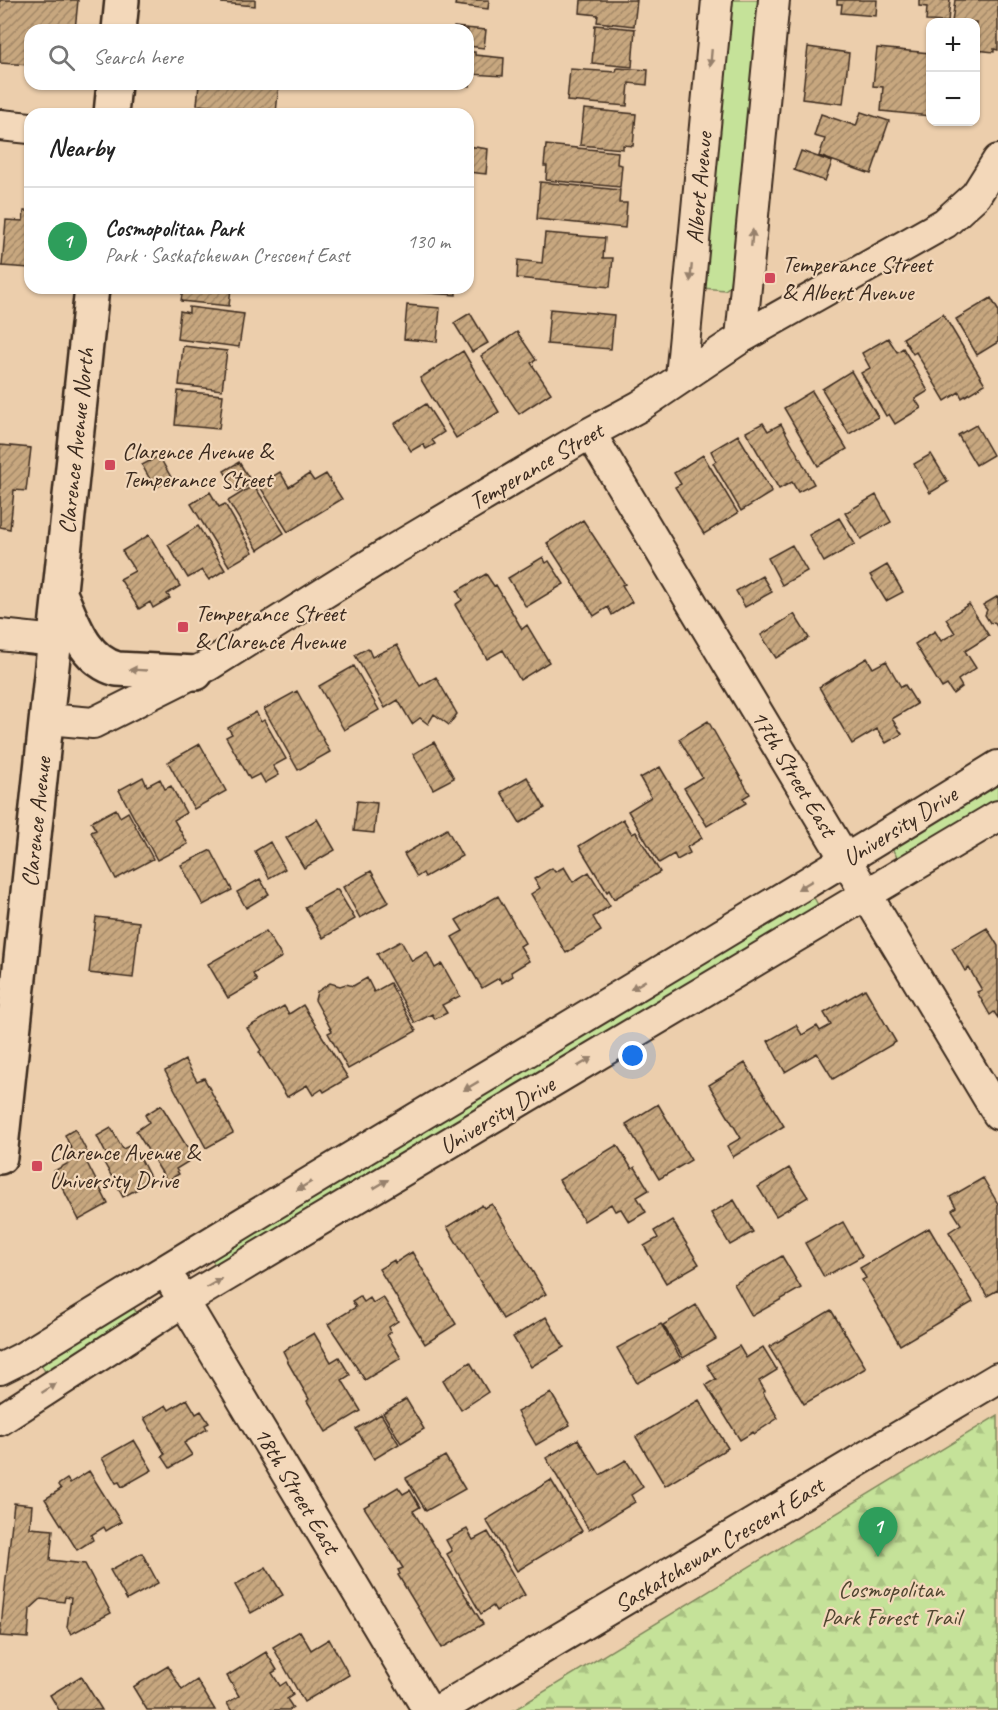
<!DOCTYPE html>
<html lang="en">
<head>
<meta charset="utf-8">
<style>
  :root { --surface:#fff; --page:#f2f2f2; --text:#222; --muted:#767676; --line:#e0e0e0; --accent:#d1495b }
  body { margin:0; font-family:Caveat,sans-serif; background:var(--page); color:var(--text) }
  .controls { position:absolute; right:18px; top:18px; display:grid; overflow:hidden; border-radius:12px; box-shadow:0 2px 4px #0004 }
  .controls button { width:54px; height:54px; display:grid; place-items:center; padding:0; border:0; border-bottom:2px solid var(--line); background:var(--surface); color:var(--text); font:30px sans-serif }
  .you { position:absolute; left:633px; top:1056px; width:21px; height:21px; margin:-15px; border:4px solid #fff; border-radius:50%; background:#1a73e8; box-shadow:0 0 0 9px #1a73e833 }
  .badge { display:grid; place-items:center; width:39px; height:39px; border-radius:50%; background:var(--accent); color:#fff; font-size:20px; font-weight:700 }
  .pin { position:absolute; translate:-50% -50px; filter:drop-shadow(0 2px 3px #0008) }
  .pin::after { content:''; position:absolute; top:32px; width:21px; height:18px; background:inherit; clip-path:polygon(0 0,100% 0,50% 100%) }
  .list { margin:0; padding:0; list-style:none }
  h2 { display:flex; justify-content:space-between; align-items:center; height:78px; margin:0; padding:0 24px; font-size:26px }
  h2 small { font-size:20px; font-weight:400; color:var(--muted) }
  .list li { display:grid; grid-template-columns:39px 1fr auto; gap:18px; align-items:center; box-sizing:border-box; height:108px; padding:0 24px; border-top:2px solid var(--line) }
  .list b { display:block; font-size:22px; white-space:nowrap }
  .list p { margin:0; font-size:20px; white-space:nowrap; color:var(--muted) }
  .list em { font-size:20px; font-style:normal; color:var(--muted) }
  .icon { flex:none; width:33px; height:33px; fill:none; stroke:currentColor; stroke-width:2; stroke-linecap:round; stroke-linejoin:round }
  .map { position:relative; flex:none; width:998px; height:1710px; overflow:hidden }
  .search { position:absolute; background:var(--surface); box-shadow:0 2px 4px #0004; left:24px; top:24px; width:450px; height:66px; display:flex; align-items:center; gap:15px; box-sizing:border-box; padding:0 21px; border-radius:18px; color:var(--muted); font-size:22px }
  .panel { position:absolute; background:var(--surface); box-shadow:0 2px 4px #0004; left:24px; top:108px; width:450px; height:186px; border-radius:18px }
  .map>svg:first-child { display:block }
  .green { fill:#c5e299; stroke:#80865c; stroke-width:1.5 }
  .forest { fill:url(#forest-firs); stroke:#80865c; stroke-width:1.5 }
  .building { fill:url(#building-hatch); stroke:#3b2a1e; stroke-width:1.5 }
  .lines { fill:none; stroke-linecap:round; stroke-linejoin:round }
  .minor-casing { stroke:#3b2a1e; stroke-width:34 }
  .major-casing { stroke:#3b2a1e; stroke-width:38 }
  .minor { stroke:#f3d8ba; stroke-width:30 }
  .major { stroke:#f3d8ba; stroke-width:33 }
  .oneway { fill:#97816c }
  .poi-dot { fill:#d1495b; stroke:#f3d8ba; stroke-width:2 }
  .labels { text-anchor:middle; dominant-baseline:central; stroke-width:4.5; stroke-linejoin:round; paint-order:stroke }
  .street-label { font-size:24px; fill:#3b2a1e; stroke:#f3d8ba }
  .poi-label { font-size:24px; fill:#3b2a1e; stroke:#f3d8ba; text-anchor:start }
  .park-label { font-size:24px; fill:#504630; stroke:#f3d8ba }
</style>
</head>
<body>
<div class="map">
<svg width="998" height="1710" viewBox="0 0 998 1710">
  <defs>
    <pattern id="forest-firs" width="22" height="20" patternUnits="userSpaceOnUse" patternTransform="scale(1.5)"><rect width="22" height="20" fill="#c5e299"/><path d="M5 1l3.5 6h-7zM16 11l3.5 6h-7z" fill="#aac283"/></pattern>
    <pattern id="building-hatch" width="6" height="6" patternUnits="userSpaceOnUse" patternTransform="scale(1.5)"><rect width="6" height="6" fill="#c7a77f"/><path d="M-1 1l2-2M0 6l6-6M5 7l2-2" fill="none" stroke="#a38867"/></pattern>
  </defs>
  <rect width="100%" height="100%" fill="#ecceac"/>
  <filter id="ink" filterUnits="userSpaceOnUse"><feTurbulence type="fractalNoise" baseFrequency=".0167" numOctaves="2"/><feDisplacementMap in="SourceGraphic" scale="12" xChannelSelector="R" yChannelSelector="G"/><feConvolveMatrix kernelMatrix="1 2 1 2 8 2 1 2 1" color-interpolation-filters="sRGB"/></filter>
  <g filter="url(#ink)">
    <path class="green" d="M729 0H760L730 286 725 290 702 288Z
      M998 778V801L902 859H898L891 847Z
      M812 894 818 905 817 909 218 1270 210 1257Z
      M132 1305 138 1315 46 1373 39 1361Z"/>
    <path class="forest" d="M998 1415V1710H514Z"/>
    <path class="building" d="M0 0H78L75 30H30V65L0 63Z
      M223 0H255V6L222 3Z
      M456 0H489L488 9 455 5Z
      M581 0H637L634 26 597 22 598 15 580 13Z
      M837 0H877L876 16 841 13 842 4H837Z
      M919 0H950L948 22 926 21 927 7 919 6Z
      M955 0H998V50L994 49V52L976 50V22H952Z
      M595 25 635 29 632 67 592 63Z
      M454 27 486 30 484 48 468 46V30H453Z
      M808 47 849 53 843 104 802 99Z
      M877 48 930 53V116L881 111 883 87 873 86Z
      M468 52H475V55L504 58 503 76 471 74 470 86 445 84H468Z
      M617 68 648 70 647 85 629 83 627 106 567 101 570 69 616 72Z
      M199 84H279L276 113 197 105Z
      M584 109 636 114 633 146 623 145V149L580 145Z
      M861 112 889 121 871 174 819 156 825 139 814 136 821 114 856 126Z
      M546 145 618 152 617 164 622 165 620 187 546 180 547 166H544Z
      M468 146 488 149 486 174 468 172Z
      M801 151 832 162 825 181 794 170Z
      M540 182 620 190 619 203H627L625 228 537 219Z
      M24 211H30V268L2 266 6 220 23 221Z
      M545 233 605 238 603 258H613L610 287 517 278 518 260 542 263Z
      M183 288H231L229 306 181 301Z
      M415 288H456V295L415 292Z
      M991 298 998 310V342L977 355 956 319Z
      M407 305 440 308 437 342 404 339Z
      M189 307 244 314 239 347 177 339 180 311 189 313Z
      M550 309 614 315 611 349 547 344Z
      M470 313 488 343 472 352 454 323Z
      M943 314 985 384 962 398 959 392 945 401 916 352 913 354 903 338Z
      M517 332 536 360 531 363 551 393 519 414 481 356Z
      M888 338 897 352 903 348 928 391 915 399 921 408 895 424 889 414 886 416 861 373 870 368 862 353Z
      M183 346 227 351 222 390 179 385Z
      M463 351 499 412 456 438 420 378Z
      M851 371 878 417 849 434 822 389Z
      M178 391 223 395 219 429 175 425Z
      M812 391 847 449 818 466 784 408Z
      M426 404 444 432 432 440 435 444 426 449 423 444 411 451 394 424Z
      M763 423 768 431 781 424 814 484 798 492 792 482 779 489 746 432Z
      M976 425 993 455 976 465 958 435Z
      M738 435 772 492 741 511 713 463 716 461 711 451Z
      M0 445 31 448 26 491 14 490 10 529 0 527Z
      M931 454 948 482 930 493 914 464Z
      M703 455 738 513 704 534 675 487 681 484 674 473Z
      M159 456 172 479 155 488 142 465Z
      M239 462 252 483 237 492 224 471Z
      M280 472 289 487 309 474 314 481 326 474 342 499 288 532 259 485Z
      M254 485 284 533 258 550 228 501Z
      M210 492 219 507 225 504 253 552 229 566 191 504Z
      M876 495 891 522 861 539 845 513Z
      M839 518 855 544 824 562 809 535Z
      M583 520 625 584 622 585 632 602 612 615 608 607 594 616 547 543Z
      M198 526 225 570 209 580 202 570 188 578 168 545Z
      M149 535 180 586 167 594 170 598 153 608 150 602 139 609 120 579 135 571 122 551Z
      M792 545 807 571 782 585 768 558Z
      M543 557 546 563 549 561 564 584 526 607 508 578Z
      M887 565 903 592 886 601 870 575Z
      M486 574 494 586 496 585 522 629 527 625 549 662 520 680 503 650 487 659 455 605 462 600 457 591Z
      M762 576 772 592 745 607 736 591Z
      M998 596V628L994 622 990 623 985 615 987 610 983 605Z
      M969 604 989 636 965 651 976 668 958 680 962 687 953 694 947 685 942 688 915 644 935 631 941 641 955 633 946 619Z
      M794 614 809 638 776 658 761 635Z
      M397 645 420 686 436 677 457 714 449 725 434 714 428 724 420 718 412 724 398 700 385 708 355 655 368 648 372 657Z
      M867 658 873 668 886 661 901 687 905 685 917 704 892 719 902 734 886 743 877 729 852 744 819 687Z
      M354 666 379 710 344 730 319 686Z
      M297 691 330 752 298 770 264 709Z
      M256 712 261 722 264 720 286 759 273 766 279 775 265 783 260 774 250 779 226 737 232 734 228 728Z
      M708 721 750 794 743 798 746 803 707 826 684 788 702 777 679 739Z
      M434 742 454 778 433 789 413 754Z
      M200 744 226 791 194 809 168 762Z
      M660 767 702 838 687 847 690 853 677 860 674 854 659 863 628 811 651 797 640 778Z
      M143 777 147 786 160 779 165 789 171 786 186 813 174 820 188 844 157 860 119 790Z
      M527 777 545 808 520 823 501 792Z
      M357 801 377 803 374 833 354 831Z
      M116 809 120 817 128 812 153 859 116 879 91 832 96 830 91 822Z
      M317 819 335 850 304 868 286 838Z
      M623 819 632 834 636 832 660 872 614 899 609 890 607 892 579 846Z
      M447 829 462 856 425 877 423 873 417 877 404 854Z
      M270 842 285 869 269 878 255 851Z
      M211 850 232 890 203 905 181 865Z
      M564 867 573 882 589 872 610 906 593 917 601 931 566 953 531 894 540 888 534 879 552 868 555 872Z
      M371 871 389 902 360 918 343 887Z
      M260 879 269 894 246 908 237 892Z
      M337 889 355 919 323 938 305 907Z
      M498 896 525 943 520 946 529 961 511 972 513 976 502 983 499 978 482 988 452 937 463 931 456 920Z
      M96 917 139 922 133 978 89 973Z
      M987 928 998 946V1018L994 1012 990 1015 977 992 982 990 969 968 965 971 952 948Z
      M266 931 282 957 253 974 257 981 228 998 208 964Z
      M401 941 412 961 427 952 435 968 442 964 460 996 442 1005 447 1013 435 1019 432 1014 415 1023 377 954Z
      M367 978 374 992 390 983 416 1031 348 1069 328 1033 332 1031 315 1000 317 992 330 983 340 986 346 984 353 986Z
      M865 989 896 1042 833 1079 817 1053 785 1072 768 1041 796 1025 802 1035 817 1026 820 1031 831 1025 824 1013Z
      M303 1005 348 1078 324 1092 322 1089 313 1095 307 1085 287 1097 259 1052 261 1050 247 1028 284 1006 289 1014Z
      M185 1060 197 1081 204 1078 233 1133 206 1148 165 1071Z
      M745 1063 784 1126 733 1157 727 1146 741 1138 709 1085Z
      M658 1104 691 1160 659 1179 626 1124Z
      M161 1105 194 1158 176 1169 179 1174 167 1181 136 1131 149 1122 145 1115Z
      M111 1128 123 1149 133 1144 152 1181 123 1197 102 1159 107 1156 97 1136Z
      M75 1129 87 1152 83 1155 108 1204 79 1220 54 1171 76 1159 65 1135Z
      M617 1145 632 1169 635 1167 649 1190 637 1197 646 1212 629 1222 621 1209 615 1211 611 1204 584 1221 559 1180Z
      M789 1168 808 1197 776 1216 758 1187Z
      M983 1178 998 1204V1290L987 1296 949 1232 961 1224 952 1210 956 1207 950 1197Z
      M734 1200 753 1232 730 1245 711 1213Z
      M492 1204 546 1294 503 1319 447 1227 482 1205 484 1208Z
      M672 1220 699 1264 666 1283 644 1246 658 1238 654 1231Z
      M843 1222 862 1256 824 1277 805 1243Z
      M929 1228 973 1302 900 1345 862 1280 866 1278 860 1268Z
      M412 1252 456 1324 425 1344 379 1269 394 1260 395 1263Z
      M782 1256 801 1288 752 1316 734 1284Z
      M360 1296 364 1302 370 1298 373 1303 383 1297 398 1321 389 1327 391 1332 387 1335 401 1358 365 1380 328 1324 356 1307 352 1301Z
      M696 1305 716 1339 683 1358 663 1325Z
      M831 1310 866 1368 804 1404 769 1347Z
      M546 1317 564 1347 531 1367 513 1337Z
      M661 1324 681 1359 637 1383 617 1348Z
      M314 1333 331 1362 339 1357 350 1375 342 1380 361 1411 326 1432 307 1401 309 1399 287 1361H288L283 1351Z
      M739 1346 746 1358 763 1347 777 1370 759 1381 765 1391 763 1393 778 1418 754 1434 753 1432 740 1440 706 1385 716 1379 707 1365Z
      M470 1362 488 1392 461 1410 443 1380Z
      M551 1393 570 1425 536 1445 517 1412Z
      M187 1399 196 1414 201 1411 209 1423 205 1425 207 1429 184 1443 192 1455 170 1468 162 1456 165 1454 144 1418 166 1405 169 1410Z
      M406 1399 424 1429 401 1443 383 1413Z
      M699 1400 728 1448 665 1486 636 1437Z
      M381 1414 399 1444 374 1459 356 1429Z
      M578 1439 600 1475 626 1460 643 1487 631 1495 635 1502 589 1530 546 1458Z
      M134 1440 152 1470 122 1487 119 1482 116 1483 102 1458Z
      M445 1456 465 1489 426 1511 406 1478Z
      M89 1471 121 1522 106 1531 104 1527 91 1535 93 1540 77 1550 45 1499 61 1489 58 1485 67 1479 70 1483Z
      M551 1480 582 1531 517 1571 486 1520Z
      M398 1487 403 1494 410 1490 420 1507 413 1511 483 1624 442 1648 398 1575 400 1574 398 1570 403 1568 364 1507Z
      M14 1503 32 1505 30 1528 53 1530 50 1560 85 1564 111 1613 71 1634 67 1627 71 1598 65 1597 64 1602 41 1599 30 1609 28 1638 0 1636Z
      M467 1529 473 1540 488 1532 525 1595 496 1611 493 1606 481 1614 447 1554 452 1551 446 1540Z
      M142 1553 158 1583 127 1600 110 1570Z
      M266 1567 283 1595 251 1613 235 1585Z
      M300 1631 311 1650 329 1639 349 1675 304 1702 273 1647Z
      M266 1652 277 1670 272 1673 280 1686 286 1682 293 1695 287 1699 293 1708 290 1710H231L227 1703 239 1696 227 1676Z
      M168 1666 182 1690 197 1680 215 1710H147L133 1687Z
      M81 1676 102 1710H59L50 1695Z"/>
    <g class="lines">
      <defs>
        <path id="minor" d="M0 125 30 128
          M741 338 774 0
          M681 377 717 0
          M590 433 998 1114
          M0 635 56 641
          M47 719 93 723 209 665 388 553 590 433 640 406 741 338 945 223 976 195 998 160
          M174 1285 428 1710
          M0 1369 22 1358C346 1157 675 966 998 766
          M0 1420 184 1301 998 816
          M439 1710 998 1378"/>
        <path id="major" d="M119 30 122 0
          M111 114 114 84
          M61 596C74 624 84 660 117 669L196 673
          M0 1157 92 288"/>
      </defs>
      <use href="#minor" class="minor-casing"/>
      <use href="#major" class="major-casing"/>
      <use href="#minor" class="minor"/>
      <use href="#major" class="major"/>
    </g>
    <defs><path id="oneway-solid" d="M-6-.8H1V-3.2L6.5 0L1 3.2V.8H-6Z" transform="scale(1.5)"/></defs>
    <g class="oneway">
      <use href="#oneway-solid" transform="translate(711 58) rotate(95)"/>
      <use href="#oneway-solid" transform="translate(752 238) rotate(-85)"/>
      <use href="#oneway-solid" transform="translate(691 273) rotate(95)"/>
      <use href="#oneway-solid" transform="translate(138 670) rotate(-177)"/>
      <use href="#oneway-solid" transform="translate(805 885) rotate(149)"/>
      <use href="#oneway-solid" transform="translate(638 985) rotate(149)"/>
      <use href="#oneway-solid" transform="translate(585 1062) rotate(-31)"/>
      <use href="#oneway-solid" transform="translate(471 1086) rotate(149)"/>
      <use href="#oneway-solid" transform="translate(381 1184) rotate(-31)"/>
      <use href="#oneway-solid" transform="translate(304 1186) rotate(149)"/>
      <use href="#oneway-solid" transform="translate(214 1283) rotate(-31)"/>
      <use href="#oneway-solid" transform="translate(49 1388) rotate(-33)"/>
    </g>
  </g>
  <g class="poi-dot">
    <rect x="764" y="272" width="12" height="12" rx="3"/>
    <rect x="104" y="459" width="12" height="12" rx="3"/>
    <rect x="177" y="621" width="12" height="12" rx="3"/>
    <rect x="31" y="1160" width="12" height="12" rx="3"/>
  </g>
  <g class="labels">
    <g class="street-label">
      <text transform="translate(699 188) rotate(-85)">Albert Avenue</text>
      <text transform="translate(76 441) rotate(-84)">Clarence Avenue North</text>
      <text transform="translate(536 466) rotate(-30)">Temperance Street</text>
      <text transform="translate(794 773) rotate(59)">17th Street East</text>
      <text transform="translate(36 822) rotate(-84)">Clarence Avenue</text>
      <text transform="translate(900 826) rotate(-32)">University Drive</text>
      <text transform="translate(497 1115) rotate(-31)">University Drive</text>
      <text transform="translate(297 1490) rotate(59)">18th Street East</text>
      <text transform="translate(719 1545) rotate(-31)">Saskatchewan Crescent East</text>
    </g>
    <g class="poi-label">
      <text x="782" y="264">Temperance Street<tspan x="782" dy="28">&amp; Albert Avenue</tspan></text>
      <text x="122" y="451">Clarence Avenue &amp;<tspan x="122" dy="28">Temperance Street</tspan></text>
      <text x="195" y="613">Temperance Street<tspan x="195" dy="28">&amp; Clarence Avenue</tspan></text>
      <text x="49" y="1152">Clarence Avenue &amp;<tspan x="49" dy="28">University Drive</tspan></text>
    </g>
    <g class="park-label">
      <text x="891" y="1589">Cosmopolitan<tspan x="891" dy="28">Park Forest Trail</tspan></text>
    </g>
  </g>
</svg>
<div class="controls">
<button>+</button>
<button>−</button>
</div>
<div class="you"></div>
<div class="pin badge" style="left:878px;top:1557px;background:#2e9e5b">1</div>
<div class="search"><svg class="icon" aria-label="search" viewBox="0 0 24 24"><circle cx="10" cy="10" r="6"/><path d="M15 15l6 6"/></svg>Search here</div>
<section class="panel">
<h2>Nearby<small></small></h2>
<ul class="list">
<li><span class="badge" style="background:#2e9e5b">1</span><div><b>Cosmopolitan Park</b><p>Park · Saskatchewan Crescent East</p></div><em>130 m</em></li>
</ul>
</section>
</div>
</body>
</html>
